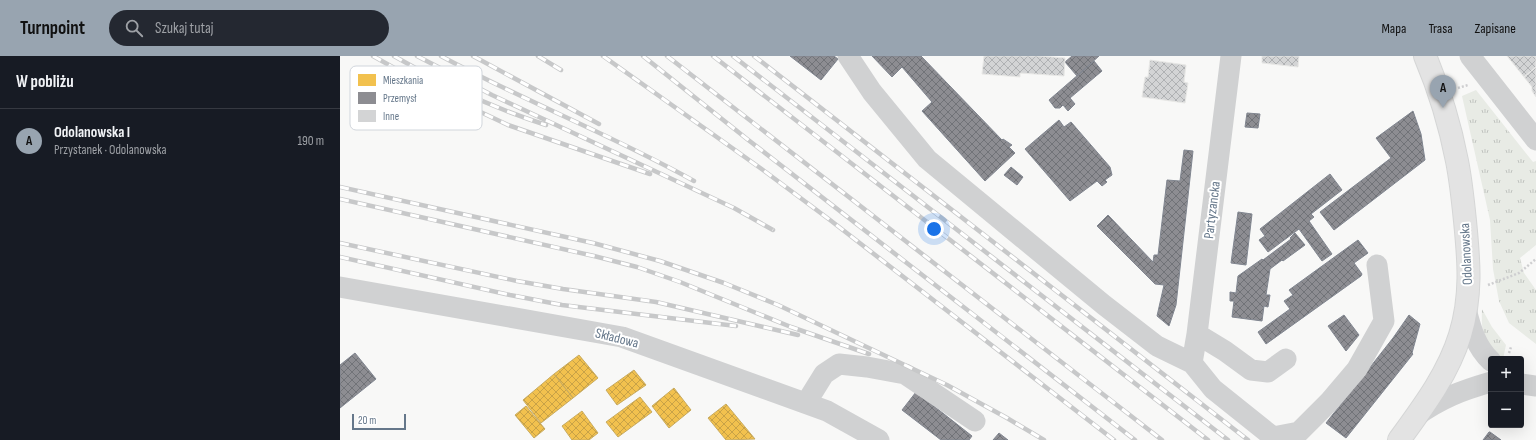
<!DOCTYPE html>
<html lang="pl">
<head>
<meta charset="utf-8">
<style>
  :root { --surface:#171b24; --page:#242831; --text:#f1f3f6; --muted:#9ea1a6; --line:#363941; --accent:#98a4b0 }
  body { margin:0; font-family:"Sofia Sans Condensed",sans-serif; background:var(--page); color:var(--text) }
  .controls { position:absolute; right:12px; bottom:12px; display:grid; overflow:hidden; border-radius:4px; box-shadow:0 4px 16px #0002 }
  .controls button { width:36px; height:36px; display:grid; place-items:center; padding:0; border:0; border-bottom:1px solid var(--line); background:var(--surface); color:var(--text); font:20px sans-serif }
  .scale { position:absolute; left:12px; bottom:10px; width:54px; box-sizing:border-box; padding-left:4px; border:2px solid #65778a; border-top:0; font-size:11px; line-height:14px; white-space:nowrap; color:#65778a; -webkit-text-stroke:3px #fff; paint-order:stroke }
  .you { position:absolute; left:594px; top:173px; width:14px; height:14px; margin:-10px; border:3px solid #fff; border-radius:50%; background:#1a73e8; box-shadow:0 0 0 6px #1a73e833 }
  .badge { display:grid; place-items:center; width:26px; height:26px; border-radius:50%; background:var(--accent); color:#111; font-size:13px; font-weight:700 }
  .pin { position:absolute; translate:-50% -33px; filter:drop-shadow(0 1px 2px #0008) }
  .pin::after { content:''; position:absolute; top:21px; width:14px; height:12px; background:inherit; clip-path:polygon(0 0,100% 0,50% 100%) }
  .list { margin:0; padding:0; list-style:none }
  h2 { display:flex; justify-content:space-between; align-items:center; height:52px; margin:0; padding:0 16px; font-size:17px }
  h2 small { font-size:13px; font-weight:400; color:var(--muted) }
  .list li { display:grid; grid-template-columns:26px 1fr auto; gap:12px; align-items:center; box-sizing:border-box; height:64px; padding:0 16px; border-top:1px solid var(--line) }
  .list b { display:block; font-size:15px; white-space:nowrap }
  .list p { margin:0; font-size:13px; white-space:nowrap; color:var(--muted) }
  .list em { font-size:13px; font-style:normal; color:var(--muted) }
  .icon { flex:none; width:22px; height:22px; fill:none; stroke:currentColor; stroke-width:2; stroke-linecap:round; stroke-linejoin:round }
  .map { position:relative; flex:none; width:1196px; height:384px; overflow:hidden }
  header { display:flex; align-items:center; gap:24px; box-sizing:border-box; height:56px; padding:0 20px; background:var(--accent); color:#111 }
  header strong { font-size:19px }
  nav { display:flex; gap:22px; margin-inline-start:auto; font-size:14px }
  .search { width:280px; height:36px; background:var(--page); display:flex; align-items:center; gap:10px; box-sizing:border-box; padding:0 14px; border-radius:22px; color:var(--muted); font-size:15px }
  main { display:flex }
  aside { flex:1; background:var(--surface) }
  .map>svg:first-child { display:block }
  .grass { fill:url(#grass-tufts) }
  .homes { fill:url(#homes-cross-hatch); stroke:#c8ab60 }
  .industry { fill:url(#industry-cross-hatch); stroke:#818690 }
  .building { fill:url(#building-cross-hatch); stroke:#e8e8e6 }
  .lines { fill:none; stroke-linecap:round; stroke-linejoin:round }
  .major-casing { stroke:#d5d6d6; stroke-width:24 }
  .path { stroke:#ceced0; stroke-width:2.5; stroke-dasharray:2 2; stroke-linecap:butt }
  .minor { stroke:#d0d1d2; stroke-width:21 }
  .major { stroke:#e3e3e3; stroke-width:22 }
  .rail-casing { stroke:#c7c8c9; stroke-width:4.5 }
  .rail { stroke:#fff; stroke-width:3; stroke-dasharray:9; stroke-linecap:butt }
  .labels { text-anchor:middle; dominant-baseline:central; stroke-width:4; stroke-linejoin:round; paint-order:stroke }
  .street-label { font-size:14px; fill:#65778a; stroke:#fff }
  .key { fill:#fff; stroke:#d1d6dc; stroke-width:1 }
  .key-label { font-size:11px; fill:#65778a }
</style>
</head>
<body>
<header>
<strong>Turnpoint</strong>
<div class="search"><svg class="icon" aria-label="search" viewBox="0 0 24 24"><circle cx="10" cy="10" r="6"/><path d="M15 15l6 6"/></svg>Szukaj tutaj</div>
<nav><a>Mapa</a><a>Trasa</a><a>Zapisane</a></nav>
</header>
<main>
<aside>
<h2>W pobliżu<small></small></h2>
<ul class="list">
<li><span class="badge">A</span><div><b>Odolanowska I</b><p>Przystanek · Odolanowska</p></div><em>190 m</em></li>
</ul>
</aside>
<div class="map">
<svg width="1196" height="384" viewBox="0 0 1196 384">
  <defs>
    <pattern id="grass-tufts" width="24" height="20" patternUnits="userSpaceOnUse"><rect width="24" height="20" fill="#e8ebe5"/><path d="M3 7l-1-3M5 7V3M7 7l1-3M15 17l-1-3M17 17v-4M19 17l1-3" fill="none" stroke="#c0c3bf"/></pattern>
    <pattern id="homes-cross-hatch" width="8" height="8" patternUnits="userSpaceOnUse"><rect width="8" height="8" fill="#f2c14e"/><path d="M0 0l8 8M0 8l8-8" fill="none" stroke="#c8a247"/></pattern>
    <pattern id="industry-cross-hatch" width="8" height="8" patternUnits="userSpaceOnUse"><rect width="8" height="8" fill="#8d8d92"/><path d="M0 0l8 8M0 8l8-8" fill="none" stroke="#717378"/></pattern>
    <pattern id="building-cross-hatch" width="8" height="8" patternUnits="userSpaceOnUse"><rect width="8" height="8" fill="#d3d4d5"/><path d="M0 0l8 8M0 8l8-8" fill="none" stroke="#afb1b3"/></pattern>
  </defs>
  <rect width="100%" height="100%" fill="#f8f8f7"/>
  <path class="grass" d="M1136 34 1193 106 1196 105V189L1180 202 1184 217 1196 234V288L1169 267 1159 245 1153 213 1150 164 1122 40Z
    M1142 253 1152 271 1166 289 1163 303C1143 295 1141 273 1142 253Z"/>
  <path class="homes" d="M239 299 258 322 233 342 214 318Z
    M294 314 306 329 277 349 266 334Z
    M214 318 233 342 201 367 183 344Z
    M334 332 351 354 329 372 312 350Z
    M300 341 312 356 278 381 266 366Z
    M386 348 415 383 386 384 368 362Z
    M186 350 205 373 194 382 175 359Z
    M242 355 258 377 249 384H232L222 370Z"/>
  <path class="industry" d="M450 0H494L498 3 481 24Z
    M532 0H581L662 84 663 83 672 89 669 91 675 97 645 125 582 55 592 46 562 11 552 21Z
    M732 0H759L737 20 725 6Z
    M754 5 762 15 730 42 735 48 728 55 723 49 720 52H715L709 44Z
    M1073 55 1081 78 1085 104 994 174 980 156 1051 102 1036 82Z
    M907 57 920 58 918 72 905 71Z
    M719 64 724 71 731 66 770 111 772 119 765 124 767 126 762 130 757 125 730 145 685 93Z
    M844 94 853 95 836 249 829 270 817 260 824 229 815 228 757 170 768 159 813 206 814 199H818L827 124 840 125Z
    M671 111 683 121 677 129 664 119Z
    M990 118 1002 134 971 158 974 161 969 165 992 198 982 205 959 173 928 196 919 184 925 180 920 173Z
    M898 156 912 158 906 209 891 207Z
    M955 177 965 189 943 205 942 204 930 213 926 239H930L928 251 924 250 922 265 892 261 894 245H890V236L896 237 898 220 922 203 923 204 951 183 950 182Z
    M1018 184 1028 197 1014 207 1022 218 1021 220 926 288 918 276 950 253 944 245 953 239 949 234Z
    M1004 259 1019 279 1006 295 988 270Z
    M1069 259 1080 268 1072 297 1073 298 1006 382 986 367 1053 282Z
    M15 297 36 323 0 352V309Z
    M576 336 632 380 629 384H601L562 354Z
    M1149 376H1150L1161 384H1143Z
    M659 377 668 384H653Z"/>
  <path class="building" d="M644 0H700L725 2 724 20 680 17V21L642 18Z
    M922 0H959L958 11 922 7Z
    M1167 0H1196V11L1184 21Z
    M810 4 846 9 844 26 848 27 845 47 802 41 805 21H808Z
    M1196 11V41L1192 35V31L1184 21Z"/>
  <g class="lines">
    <defs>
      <path id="major" d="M1059 384C1083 351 1108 318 1120 279 1132 240 1129 205 1125 165 1123 145 1121 125 1117 105 1110 69 1099 33 1085 0"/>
    </defs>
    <use href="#major" class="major-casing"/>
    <path class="path" d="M1118 32 1128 29
      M1148 229 1179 217 1196 203
      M1169 297 1171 291"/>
    <path class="minor" d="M508 0 532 36 587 103 764 249 817 290 852 307 873 333 933 381 959 376 989 346 1017 313 1044 265 1037 209
      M1130 0 1196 84
      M0 231 282 281 487 355 539 384
      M1126 253C1131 273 1136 291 1151 305
      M857 278 885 295 911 314 928 316 946 303
      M852 307 857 278 891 0
      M1181 328 1196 330
      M466 347 484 318 499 308 527 311 565 318 635 365
      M1076 360C1102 342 1120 335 1151 326"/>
    <use href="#major" class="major"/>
    <defs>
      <path id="rail" d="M33 0 90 32 168 69 310 118
        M54 0C102 28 153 52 206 69
        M77 0 152 39 394 152 433 174
        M101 0C184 45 272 79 354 125
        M133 0 259 68
        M198 0 221 14
        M263 0 423 114 490 164 774 384
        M303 0 407 83 795 384
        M327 0 822 384
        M373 0 868 384
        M393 0 888 384
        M414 0 908 384
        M0 131 253 187 320 205 384 227 438 249 607 329 667 362 704 384
        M0 143 254 200 297 211 340 226 451 271 529 298
        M0 187 177 225 223 233 316 246 458 279
        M0 201 170 239 222 249 396 270"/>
    </defs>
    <use href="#rail" class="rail-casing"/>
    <use href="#rail" class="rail"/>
  </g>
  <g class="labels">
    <g class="street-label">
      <text transform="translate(872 154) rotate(-83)">Partyzancka</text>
      <text transform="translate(1126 198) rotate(-93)">Odolanowska</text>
      <text transform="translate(277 282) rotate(14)">Składowa</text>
    </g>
  </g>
  <rect x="10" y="10" width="132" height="64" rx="6" class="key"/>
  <rect x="18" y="18" width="18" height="12" fill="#f2c14e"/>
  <rect x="18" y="36" width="18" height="12" fill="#8d8d92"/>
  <rect x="18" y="54" width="18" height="12" fill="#d3d4d5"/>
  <g class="key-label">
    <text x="43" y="28">Mieszkania</text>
    <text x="43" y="46">Przemysł</text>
    <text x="43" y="64">Inne</text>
  </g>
</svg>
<div class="controls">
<button>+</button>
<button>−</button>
</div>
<div class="scale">20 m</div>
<div class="you"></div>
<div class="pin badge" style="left:1103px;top:52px">A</div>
</div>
</main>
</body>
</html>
